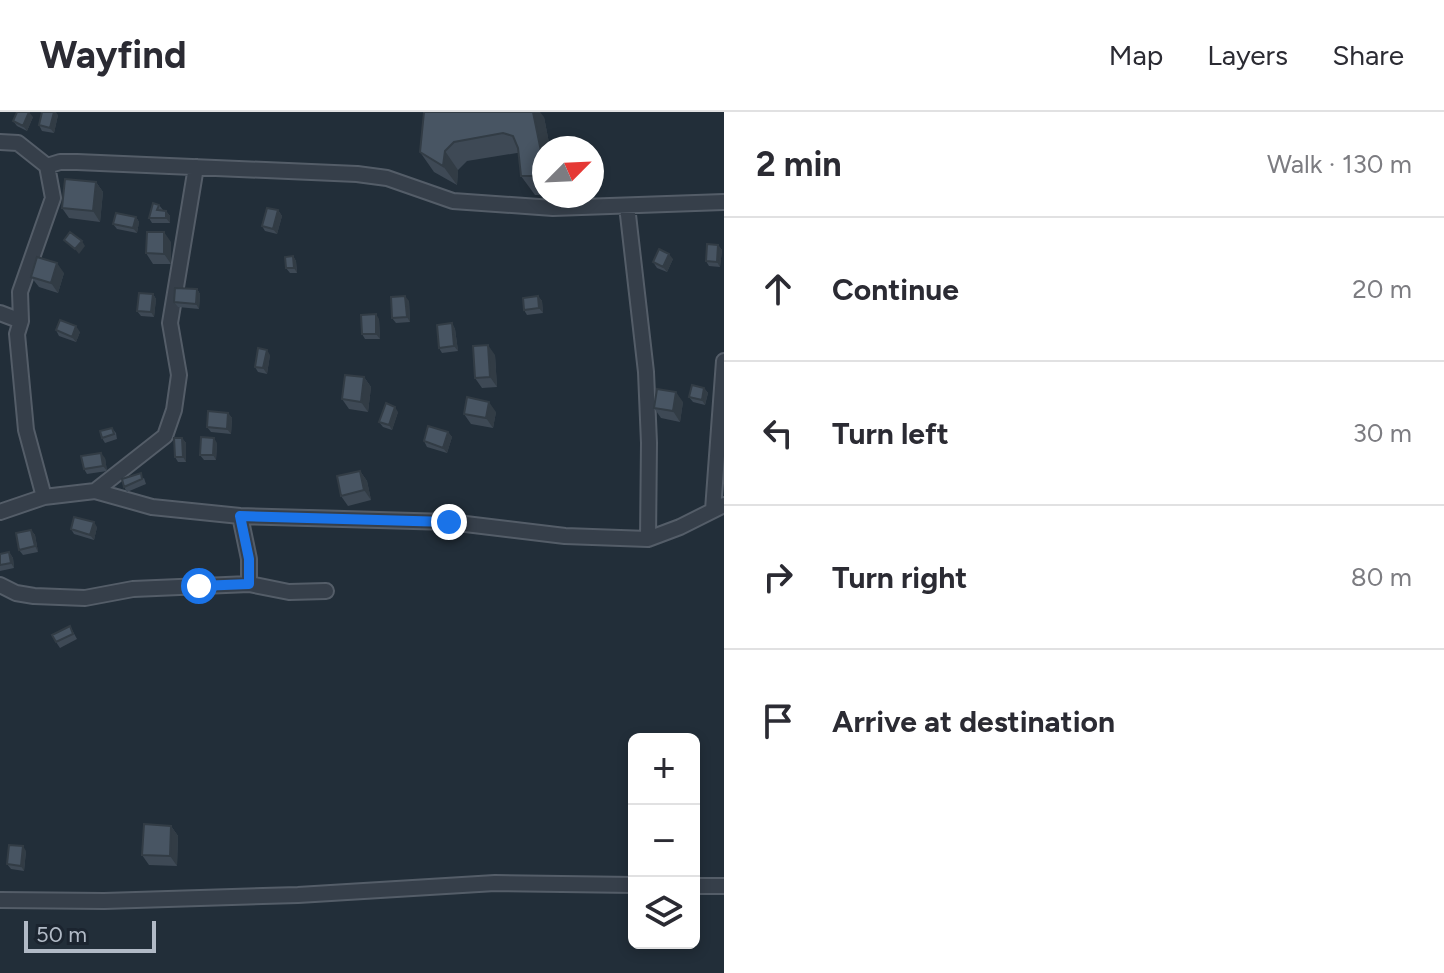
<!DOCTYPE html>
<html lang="en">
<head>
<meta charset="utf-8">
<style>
  :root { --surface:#fff; --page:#f7f7f7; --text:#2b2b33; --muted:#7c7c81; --line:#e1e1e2 }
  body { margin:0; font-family:Figtree,sans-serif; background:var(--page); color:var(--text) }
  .controls { position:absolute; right:24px; bottom:24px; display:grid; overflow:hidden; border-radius:12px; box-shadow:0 4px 12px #0003 }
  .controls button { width:72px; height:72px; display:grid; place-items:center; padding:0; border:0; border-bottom:2px solid var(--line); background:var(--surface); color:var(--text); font:40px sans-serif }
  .compass { position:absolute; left:532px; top:24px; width:72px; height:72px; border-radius:50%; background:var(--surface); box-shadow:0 4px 12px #0003; rotate:66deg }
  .scale { position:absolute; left:24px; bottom:20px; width:132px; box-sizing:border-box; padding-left:8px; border:4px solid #b1bac6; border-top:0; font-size:22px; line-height:28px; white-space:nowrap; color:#b1bac6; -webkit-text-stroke:6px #1b242f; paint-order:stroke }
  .stop { position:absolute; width:24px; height:24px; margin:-18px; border:6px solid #1a73e8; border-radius:50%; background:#fff }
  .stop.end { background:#1a73e8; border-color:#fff; box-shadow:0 2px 8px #0008 }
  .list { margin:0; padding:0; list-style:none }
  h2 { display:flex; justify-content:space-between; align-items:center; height:104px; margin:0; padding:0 32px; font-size:34px }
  h2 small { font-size:26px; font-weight:400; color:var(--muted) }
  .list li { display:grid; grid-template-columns:52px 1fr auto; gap:24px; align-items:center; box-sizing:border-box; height:144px; padding:0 32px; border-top:2px solid var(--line) }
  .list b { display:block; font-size:30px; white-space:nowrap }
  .list em { font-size:26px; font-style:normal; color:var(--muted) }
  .icon { flex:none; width:44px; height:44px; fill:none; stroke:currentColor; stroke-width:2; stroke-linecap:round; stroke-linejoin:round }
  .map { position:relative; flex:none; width:724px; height:861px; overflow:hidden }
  header { display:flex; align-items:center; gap:48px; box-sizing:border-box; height:112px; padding:0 40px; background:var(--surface); border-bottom:2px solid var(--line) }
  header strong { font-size:38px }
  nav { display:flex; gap:44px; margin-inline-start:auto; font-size:28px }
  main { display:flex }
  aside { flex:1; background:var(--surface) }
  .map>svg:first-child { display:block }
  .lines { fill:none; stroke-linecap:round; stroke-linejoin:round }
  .street-casing { stroke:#545d68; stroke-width:18 }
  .street { stroke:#363f4a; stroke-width:14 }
  .wall { fill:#3e4955 }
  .shaded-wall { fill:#323c45 }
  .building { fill:#485563; stroke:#323c45; stroke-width:2 }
  .route { stroke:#1a73e8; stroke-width:10 }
</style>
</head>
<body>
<header>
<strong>Wayfind</strong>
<nav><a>Map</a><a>Layers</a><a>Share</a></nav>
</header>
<main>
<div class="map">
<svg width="724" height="861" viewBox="0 0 724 861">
  <rect width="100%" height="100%" fill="#222e39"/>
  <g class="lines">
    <defs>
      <path id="street" d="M0 30 18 31 47 54 60 50H77L357 62 387 66 453 89 553 96 724 90
        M627 94 646 260 649 331 648 427
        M0 201 21 209
        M95 379 165 324 174 298 179 263 170 211 196 55
        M44 385 26 318 17 222 21 209 20 180 53 86 47 54
        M713 398 724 249
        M0 400 44 385 95 379 152 395 240 404 449 410 565 424 648 427 680 415 724 393
        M240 404 249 447V472
        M0 473 16 481 34 484 85 486 133 477 249 472 289 480 326 479
        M694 774H724
        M0 788 104 789 298 783 495 771 634 773"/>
    </defs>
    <use href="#street" class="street-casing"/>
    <use href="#street" class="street"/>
  </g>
  <path class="wall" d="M424 0 544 5 550 36H544V83H535L521 64 519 41H517L467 49 458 58 457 73 434 60 420 40Z
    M58 3 54 21 42 19 39 13Z
    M33 5 27 19 17 14 13 9Z
    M96 70 103 80 100 110 69 106 62 96Z
    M159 93 163 98 166 99 170 104V111H152L149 106Z
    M278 98 282 104 277 122 265 119 262 114Z
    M136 105 139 110 137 121 117 117 113 112Z
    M171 130V152H153L146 141Z
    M718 133 722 138 720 155 709 154 706 149Z
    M293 144 296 149 297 161H290L286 156Z
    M673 147 667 160 657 156 653 150Z
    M64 161 58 181 39 175 31 165Z
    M197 177 200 182 199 197 178 195 174 190Z
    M153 182 156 187 154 205 141 204 137 199Z
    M538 184 542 189 543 201 527 203 524 198Z
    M409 189 410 210 396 211 392 206Z
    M379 207 380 227H365L362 222Z
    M452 211 455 217 458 239 442 241 439 236Z
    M56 218 80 220 76 230 59 224Z
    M270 243 267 262 258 260 255 255Z
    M495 243 497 275 482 276 475 266Z
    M364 265 371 275 368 300 349 297 342 287Z
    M704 276 708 281 705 293 693 290 689 285Z
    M683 290 680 310 661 306 654 296Z
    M398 300 392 318 383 315 379 310Z
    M496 300 493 316 471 312 464 302Z
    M228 301 232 306 231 322 211 320 207 315Z
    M112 316 116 321 117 327 105 331 102 326Z
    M448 320 452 325 447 341 427 335 424 329Z
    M182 326 186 331V350H178L175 345Z
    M217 331 216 348H204L200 343Z
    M105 346 107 359 87 362 84 357Z
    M360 359 367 369 371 388 348 394 341 384Z
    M144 366 146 372 127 380 124 375Z
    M97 415 94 428 74 422 71 417Z
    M31 418 35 423 38 440 23 443 19 438Z
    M9 440 13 446 14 456 0 459V442Z
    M70 514 77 527 60 536 56 530Z
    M171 714 178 724 177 754 149 753 142 743Z
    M26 739 24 759 11 757 7 752Z"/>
  <path class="shaded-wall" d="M29 0 33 5 27 19 23 14Z
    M54 0H56L58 3 54 21 50 16Z
    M533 0H540L544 5 550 36H544V54Z
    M445 39 458 58 457 73 443 54Z
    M96 70 103 80 100 110 93 99Z
    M278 98 282 104 277 122 273 117Z
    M166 99 170 104V111L166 106Z
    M136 105 139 110 137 121 133 116Z
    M164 120 171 130V152L164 142Z
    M82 129 85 134 79 142 75 137Z
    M718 133 722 138 720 155 717 150Z
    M669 142 673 147 667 160 663 155Z
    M293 144 296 149 297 161 294 156Z
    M57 151 64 161 58 181 51 171Z
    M197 177 200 182 199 197 196 192Z
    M153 182 156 187 154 205 151 200Z
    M405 184 409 189 410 210 407 205Z
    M538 184 542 189 543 201 539 196Z
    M376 202 379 207 380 227 376 222Z
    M452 211 455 217 458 239 454 234Z
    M76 214 80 220 76 230 72 225Z
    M488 233 495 243 497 275 490 265Z
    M267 238 270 243 267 262 263 256Z
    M364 265 371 275 368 300 361 290Z
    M704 276 708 281 705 293 702 288Z
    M676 280 683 290 680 310 673 299Z
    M489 290 496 300 493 316 486 306Z
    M395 295 398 300 392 318 389 313Z
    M228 301 232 306 231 322 227 317Z
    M448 320 452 325 447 341 443 336Z
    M182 326 186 331V350L183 345Z
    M214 326 217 331 216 348 213 343Z
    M101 341 105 346 107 359 103 354Z
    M360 359 367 369 371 388 364 378Z
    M94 410 97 415 94 428 90 423Z
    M31 418 35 423 38 440 35 434Z
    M9 440 13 446 14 456 11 451Z
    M171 714 178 724 177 754 170 744Z
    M23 734 26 739 24 759 21 754Z"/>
  <path class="building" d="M17 0H29L23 14 13 9Z
    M42 0H54L50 16 39 13Z
    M424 0H533L544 54V64H521L518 36 513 24 503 21 454 30 445 39 443 54 420 40Z
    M65 67 96 70 93 99 62 96Z
    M153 91 159 93 157 98 166 99V106H149Z
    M267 96 278 98 273 117 262 114Z
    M116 101 136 105 133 116 113 112Z
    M70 120 82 129 75 137 64 128Z
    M147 120H164V142L146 141Z
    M707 132 718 133 717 150 706 149Z
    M659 137 669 142 663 155 653 150Z
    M293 144 294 156H286L285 145Z
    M37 145 57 151 51 171 31 165Z
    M175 176 197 177 196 192 174 190Z
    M139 181 153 182 151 200 137 199Z
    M405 184 407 205 392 206 391 185Z
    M538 184 539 196 524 198 523 186Z
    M376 202V222H362L361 203Z
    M60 208 76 214 72 225 56 218Z
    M452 211 454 234 439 236 437 213Z
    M488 233 490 265 475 266 473 234Z
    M258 236 267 238 263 256 255 255Z
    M345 263 364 265 361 290 342 287Z
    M692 273 704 276 702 288 689 285Z
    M657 277 676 280 673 299 654 296Z
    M467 285 489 290 486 306 464 302Z
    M386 291 395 295 389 313 379 310Z
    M208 299 228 301 227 317 207 315Z
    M428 314 448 320 443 336 424 329Z
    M112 316 114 322 102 326 100 319Z
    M201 325 214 326 213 343H200Z
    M174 326H182L183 345H175Z
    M101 341 103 354 84 357 81 344Z
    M360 359 364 378 341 384 337 364Z
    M141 361 142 367 124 375 122 367Z
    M74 405 94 410 90 423 71 417Z
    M31 418 35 434 19 438 16 421Z
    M9 440 11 451 0 453V442Z
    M70 514 73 522 56 530 52 523Z
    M144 712 171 714 170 744 142 743Z
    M9 733 23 734 21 754 7 752Z"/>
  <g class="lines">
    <path class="route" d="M199 474 249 472V447L240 404 449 410"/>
  </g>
</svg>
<div class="controls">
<button>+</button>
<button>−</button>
<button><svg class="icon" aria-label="layers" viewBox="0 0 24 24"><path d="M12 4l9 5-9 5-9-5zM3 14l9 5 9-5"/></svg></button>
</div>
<svg class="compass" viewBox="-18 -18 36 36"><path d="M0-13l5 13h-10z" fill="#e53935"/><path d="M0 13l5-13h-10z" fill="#7c7c81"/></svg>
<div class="scale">50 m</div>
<div class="stop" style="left:199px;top:474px"></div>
<div class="stop end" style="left:449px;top:410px"></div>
</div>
<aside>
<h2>2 min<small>Walk · 130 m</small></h2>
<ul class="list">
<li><svg class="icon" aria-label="ahead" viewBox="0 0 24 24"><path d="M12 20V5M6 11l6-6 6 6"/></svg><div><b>Continue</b></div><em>20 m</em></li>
<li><svg class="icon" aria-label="left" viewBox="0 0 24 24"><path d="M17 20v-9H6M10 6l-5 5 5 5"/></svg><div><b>Turn left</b></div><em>30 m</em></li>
<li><svg class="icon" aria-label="right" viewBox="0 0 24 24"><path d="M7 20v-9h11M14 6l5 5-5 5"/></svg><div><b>Turn right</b></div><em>80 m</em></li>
<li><svg class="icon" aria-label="arrive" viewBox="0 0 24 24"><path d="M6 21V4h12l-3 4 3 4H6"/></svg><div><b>Arrive at destination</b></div></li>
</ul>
</aside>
</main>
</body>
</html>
